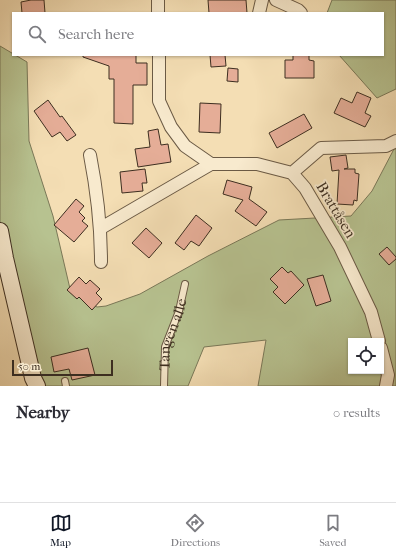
<!DOCTYPE html>
<html lang="en">
<head>
<meta charset="utf-8">
<style>
  :root { --surface:#fff; --page:#f7f7f7; --text:#2b2b33; --muted:#7c7c81; --line:#e1e1e2; --accent:#111827 }
  body { margin:0; font-family:"IM FELL French Canon",serif; background:var(--page); color:var(--text) }
  .controls { position:absolute; right:12px; bottom:12px; display:grid; overflow:hidden; border-radius:0px; box-shadow:0 1px 3px #0004 }
  .controls button { width:36px; height:36px; display:grid; place-items:center; padding:0; border:0; border-bottom:1px solid var(--line); background:var(--surface); color:var(--text); font:20px sans-serif }
  .scale { position:absolute; left:12px; bottom:10px; width:101px; box-sizing:border-box; padding-left:4px; border:2px solid #3d2e20; border-top:0; font-size:11px; line-height:14px; white-space:nowrap; color:#3d2e20; -webkit-text-stroke:3px #f8eace; paint-order:stroke }
  .list { margin:0; padding:0; list-style:none }
  h2 { display:flex; justify-content:space-between; align-items:center; height:52px; margin:0; padding:0 16px; font-size:17px }
  h2 small { font-size:13px; font-weight:400; color:var(--muted) }
  .icon { flex:none; width:22px; height:22px; fill:none; stroke:currentColor; stroke-width:2; stroke-linecap:round; stroke-linejoin:round }
  .map { position:relative; flex:none; width:396px; height:386px; overflow:hidden }
  .search { position:absolute; background:var(--surface); box-shadow:0 1px 3px #0004; left:12px; right:12px; top:12px; height:44px; display:flex; align-items:center; gap:10px; box-sizing:border-box; padding:0 14px; border-radius:0px; color:var(--muted); font-size:15px }
  .sheet { height:116px; background:var(--surface) }
  nav { display:flex; justify-content:space-around; align-items:center; box-sizing:border-box; height:56px; border-top:1px solid var(--line); background:var(--surface); font-size:11px; color:var(--muted) }
  nav a { display:grid; justify-items:center; gap:2px }
  nav .on { color:var(--accent) }
  .map>svg:first-child { display:block }
  .green { fill:#b7c290; stroke:#7a7858; fill-rule:evenodd }
  .building { fill:#e5ad97; stroke:#3d2e20 }
  .lines { fill:none; stroke-linecap:round; stroke-linejoin:round }
  .service-casing { stroke:#6b5a45; stroke-width:8 }
  .minor-casing { stroke:#6b5a45; stroke-width:14 }
  .secondary-casing { stroke:#3d2e20; stroke-width:18 }
  .service { stroke:#f8eace; stroke-width:6 }
  .minor { stroke:#f8eace; stroke-width:12 }
  .secondary { stroke:#f8eace; stroke-width:16 }
  .labels { text-anchor:middle; dominant-baseline:central; stroke-width:3.5; stroke-linejoin:round; paint-order:stroke }
  .street-label { font-size:15px; fill:#3d2e20; stroke:#f8eace }
</style>
</head>
<body>
<div class="map">
<svg width="396" height="386" viewBox="0 0 396 386">
  <rect width="100%" height="100%" fill="#f4deb4"/>
  <filter id="stains"><feTurbulence type="fractalNoise" baseFrequency=".005" numOctaves="4"/><feColorMatrix values="0 0 0 0 .2 0 0 0 0 .09 0 0 0 0 .02 0 0 0 .5 -.17"/></filter>
  <radialGradient id="worn" r=".72"><stop offset=".6" stop-color="#630" stop-opacity="0"/><stop offset="1" stop-color="#630" stop-opacity=".3"/></radialGradient>
  <path class="green" d="M332 0H396V89L377 98 339 55H383V13H327Z
    M0 46 27 62 29 141 53 216 71 293 97 307 106 306 140 294 208 256 279 220 351 216 372 191 394 149H396V386H258L266 340 204 347 188 386H31L0 264ZM351 341H381V371H351Z"/>
  <path class="building" d="M31 0H44L45 13H22L21 2Z
    M208 0H246L247 13H209Z
    M83 55H136V63H147V85H133V124L114 123V79H109V66L83 57Z
    M210 55H225L226 66 211 67Z
    M293 55H309V60L314 61V78H285V60H293Z
    M228 68 238 69V82L227 81Z
    M357 92 371 98 365 113 371 116 365 127 334 113 341 98 352 103Z
    M48 100 60 117 62 116 76 135 67 141 60 132 52 137 34 111Z
    M200 103 221 104 220 133 199 132Z
    M304 114 312 128 277 148 269 133Z
    M158 129 161 145 168 144 171 162 138 167 135 149 150 147 148 131Z
    M346 155 348 168 344 169H355V173L359 174 357 201 354 200 353 205 337 204 339 170 332 171 330 157Z
    M145 169 147 183H142L143 191 122 193 120 172Z
    M227 180 252 187 249 199 267 212 256 226 235 211 243 200 223 194Z
    M76 199 84 206 79 212 85 218 82 221 88 226 74 242 54 225Z
    M196 215 212 228 199 246 191 241 184 250 175 243Z
    M146 228 162 243 149 258 132 243Z
    M387 247 396 257V259L389 265 379 254Z
    M282 267 288 273 291 271 304 285 285 304 273 292 278 287 270 279Z
    M323 275 331 301 316 306 307 279Z
    M79 277 86 284 90 280 100 289 96 293 102 299 92 310 79 297 77 299 67 290Z
    M88 348 95 375 72 380 69 369 54 372 51 357Z"/>
  <g class="lines">
    <defs>
      <g id="service">
        <path d="M65 381 66 386"/>
        <path id="s1" d="M164 386 165 347 179 311 185 284"/>
      </g>
      <path id="minor" d="M158 0V13
        M276 0 298 10 301 13
        M259 13 262 0
        M159 55V101L171 127 185 146 211 164H257L292 173 305 188 340 247 371 312 379 341
        M90 155C97 191 101 225 101 262
        M292 173 321 148 386 146 396 141
        M101 228 211 164
        M381 348 388 375 386 386"/>
      <path id="secondary" d="M0 231 5 258 33 378 37 386"/>
    </defs>
    <use href="#service" class="service-casing"/>
    <use href="#minor" class="minor-casing"/>
    <use href="#secondary" class="secondary-casing"/>
    <use href="#service" class="service"/>
    <use href="#minor" class="minor"/>
    <use href="#secondary" class="secondary"/>
  </g>
  <g class="labels">
    <g class="street-label">
      <text transform="translate(336 210) rotate(59)">Brattåsen</text>
      <text stroke="none"><textPath href="#s1" startOffset="53">Tangen alle</textPath></text>
    </g>
  </g>
  <rect width="100%" height="100%" filter="url(#stains)"/>
  <rect width="100%" height="100%" fill="url(#worn)"/>
</svg>
<div class="controls">
<button><svg class="icon" aria-label="locate" viewBox="0 0 24 24"><circle cx="12" cy="12" r="6"/><path d="M12 2v4M12 18v4M2 12h4M18 12h4"/></svg></button>
</div>
<div class="scale">50 m</div>
<div class="search"><svg class="icon" aria-label="search" viewBox="0 0 24 24"><circle cx="10" cy="10" r="6"/><path d="M15 15l6 6"/></svg>Search here</div>
</div>
<section class="sheet">
<h2>Nearby<small>0 results</small></h2>
<ul class="list">
</ul>
</section>
<nav>
<a class="on"><svg class="icon" aria-label="map" viewBox="0 0 24 24"><path d="M3 6l6-2 6 2 6-2v14l-6 2-6-2-6 2zM9 4v14M15 6v14"/></svg>Map</a>
<a><svg class="icon" aria-label="directions" viewBox="0 0 24 24"><path d="M12 3l9 9-9 9-9-9zM9 14v-3h6M13 9l2 2-2 2"/></svg>Directions</a>
<a><svg class="icon" aria-label="saved" viewBox="0 0 24 24"><path d="M7 4h10v16l-5-4-5 4z"/></svg>Saved</a>
</nav>
</body>
</html>
